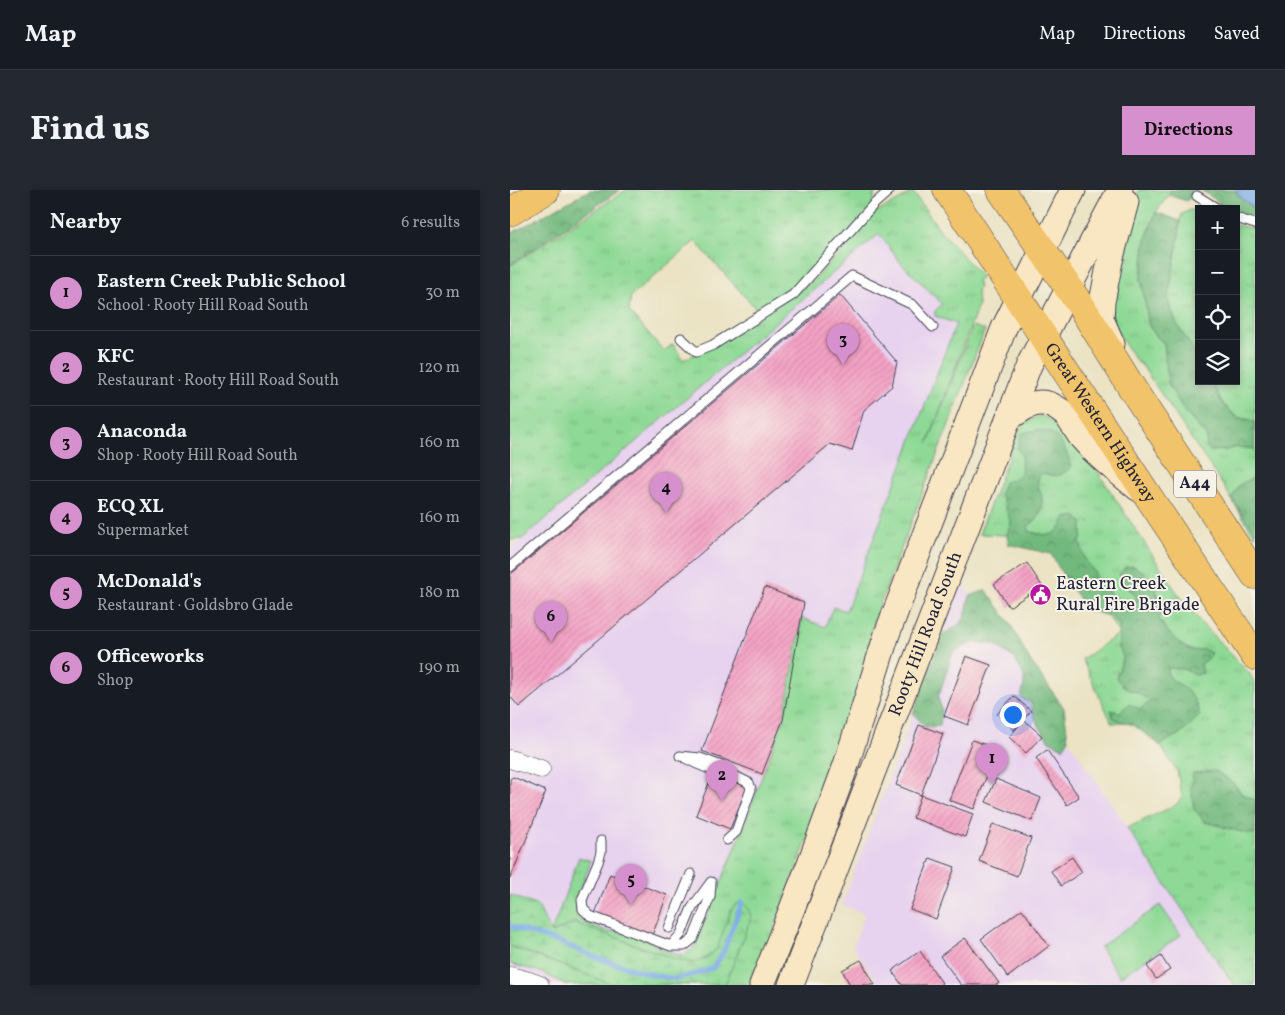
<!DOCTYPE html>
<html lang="en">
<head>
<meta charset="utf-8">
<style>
  :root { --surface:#171b24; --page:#242831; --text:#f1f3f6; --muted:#9ea1a6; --line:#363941; --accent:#d690ce }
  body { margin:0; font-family:Vollkorn,serif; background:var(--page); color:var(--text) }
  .controls { position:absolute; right:15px; top:15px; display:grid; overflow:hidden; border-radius:0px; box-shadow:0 2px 8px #0003 }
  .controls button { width:45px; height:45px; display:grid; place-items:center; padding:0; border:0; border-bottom:1px solid var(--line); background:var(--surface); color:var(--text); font:25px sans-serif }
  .you { position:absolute; left:502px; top:524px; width:18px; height:18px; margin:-12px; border:4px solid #fff; border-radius:50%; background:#1a73e8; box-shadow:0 0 0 8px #1a73e833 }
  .badge { display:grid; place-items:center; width:32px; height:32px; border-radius:50%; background:var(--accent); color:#111; font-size:16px; font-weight:700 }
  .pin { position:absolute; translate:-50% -41px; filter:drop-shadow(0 1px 2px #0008) }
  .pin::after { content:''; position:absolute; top:26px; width:18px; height:15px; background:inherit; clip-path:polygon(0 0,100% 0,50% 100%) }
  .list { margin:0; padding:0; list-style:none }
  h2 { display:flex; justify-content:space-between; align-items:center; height:65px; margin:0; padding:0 20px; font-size:21px }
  h2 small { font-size:16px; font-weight:400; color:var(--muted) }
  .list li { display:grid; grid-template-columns:32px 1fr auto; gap:15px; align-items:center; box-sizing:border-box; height:75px; padding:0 20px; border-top:1px solid var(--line) }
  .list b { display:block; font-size:19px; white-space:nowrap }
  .list p { margin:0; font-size:16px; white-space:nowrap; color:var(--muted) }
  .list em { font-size:16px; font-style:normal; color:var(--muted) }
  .icon { flex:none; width:28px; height:28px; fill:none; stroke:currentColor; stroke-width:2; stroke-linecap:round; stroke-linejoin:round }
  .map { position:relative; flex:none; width:745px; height:795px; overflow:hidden; border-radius:0px }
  header { display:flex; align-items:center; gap:30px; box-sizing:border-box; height:70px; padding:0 25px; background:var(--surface); border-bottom:1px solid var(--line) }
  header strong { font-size:24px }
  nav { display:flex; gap:28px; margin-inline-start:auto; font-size:18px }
  .intro { display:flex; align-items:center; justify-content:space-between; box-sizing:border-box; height:120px; padding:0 30px }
  h1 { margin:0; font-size:35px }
  .button { padding:12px 22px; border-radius:0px; background:var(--accent); color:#111; font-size:18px; font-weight:700 }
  main { display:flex; gap:30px; padding:0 30px }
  aside { flex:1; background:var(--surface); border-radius:0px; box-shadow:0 2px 8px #0003 }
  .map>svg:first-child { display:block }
  .built { fill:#e7d2ef }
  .grass { fill:url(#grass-tufts); stroke:#587e68; fill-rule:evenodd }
  .forest { fill:url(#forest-crowns); stroke:#4a6e5c }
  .wetland { fill:url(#wetland-marsh); stroke:#587e68 }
  .pitch { fill:#8ed995; stroke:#587e68 }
  .water { fill:url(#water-ripples); stroke:#506791 }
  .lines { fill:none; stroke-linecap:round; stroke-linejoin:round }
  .stream { stroke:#7dace7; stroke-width:5 }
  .building { fill:url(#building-hatch) }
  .lane-casing { stroke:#403f50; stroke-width:11 }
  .street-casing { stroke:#403f50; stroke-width:19 }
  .secondary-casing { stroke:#403f50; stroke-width:27 }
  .highway-casing { stroke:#403f50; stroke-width:29 }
  .lane { stroke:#fff; stroke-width:9 }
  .street { stroke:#fff; stroke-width:18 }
  .secondary { stroke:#f9e7c3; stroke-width:25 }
  .highway { stroke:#f1c36a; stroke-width:28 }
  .labels { text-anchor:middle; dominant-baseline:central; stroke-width:4; stroke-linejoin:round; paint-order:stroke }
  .shield { fill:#f7f3e8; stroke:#62616f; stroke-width:1 }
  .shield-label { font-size:16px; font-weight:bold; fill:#22223b }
  .street-label { font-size:18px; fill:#22223b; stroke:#f7f3e8 }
  .poi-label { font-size:18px; fill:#22223b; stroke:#f7f3e8; text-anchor:start }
</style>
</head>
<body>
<header>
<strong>Map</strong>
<nav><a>Map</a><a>Directions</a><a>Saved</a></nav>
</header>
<div class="intro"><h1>Find us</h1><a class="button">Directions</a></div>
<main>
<aside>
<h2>Nearby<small>6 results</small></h2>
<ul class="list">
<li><span class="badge">1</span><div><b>Eastern Creek Public School</b><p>School · Rooty Hill Road South</p></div><em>30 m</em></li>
<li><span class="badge">2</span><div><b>KFC</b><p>Restaurant · Rooty Hill Road South</p></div><em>120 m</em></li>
<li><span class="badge">3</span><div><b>Anaconda</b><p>Shop · Rooty Hill Road South</p></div><em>160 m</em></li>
<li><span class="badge">4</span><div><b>ECQ XL</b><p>Supermarket</p></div><em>160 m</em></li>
<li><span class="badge">5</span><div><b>McDonald's</b><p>Restaurant · Goldsbro Glade</p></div><em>180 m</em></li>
<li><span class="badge">6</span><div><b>Officeworks</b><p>Shop</p></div><em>190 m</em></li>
</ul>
</aside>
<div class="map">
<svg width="745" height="795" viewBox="0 0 745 795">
  <defs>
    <pattern id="grass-tufts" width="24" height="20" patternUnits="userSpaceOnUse" patternTransform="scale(1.25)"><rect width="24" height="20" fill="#8ed995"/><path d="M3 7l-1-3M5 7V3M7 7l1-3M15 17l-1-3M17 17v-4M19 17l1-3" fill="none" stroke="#7aba81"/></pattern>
    <pattern id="forest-crowns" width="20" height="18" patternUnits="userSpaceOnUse" patternTransform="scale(1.25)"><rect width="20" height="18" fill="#72b97e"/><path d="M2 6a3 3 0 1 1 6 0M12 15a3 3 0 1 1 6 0" fill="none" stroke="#5d9668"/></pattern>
    <pattern id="wetland-marsh" width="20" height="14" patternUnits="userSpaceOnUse" patternTransform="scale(1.25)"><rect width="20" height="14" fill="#8ed995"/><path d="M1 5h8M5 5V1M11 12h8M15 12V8" fill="none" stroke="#7aba81"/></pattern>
    <pattern id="water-ripples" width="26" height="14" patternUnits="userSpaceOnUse" patternTransform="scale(1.25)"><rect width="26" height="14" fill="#7dace7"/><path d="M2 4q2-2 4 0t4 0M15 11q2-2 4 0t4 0" fill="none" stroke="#668cbc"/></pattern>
    <pattern id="building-hatch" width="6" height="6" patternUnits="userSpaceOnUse" patternTransform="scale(1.25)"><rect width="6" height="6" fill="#f4a3c5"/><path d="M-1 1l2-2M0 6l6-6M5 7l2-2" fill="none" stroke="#d18caa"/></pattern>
  </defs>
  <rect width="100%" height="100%" fill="#f7f3e8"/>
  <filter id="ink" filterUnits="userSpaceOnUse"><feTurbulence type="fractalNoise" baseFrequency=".02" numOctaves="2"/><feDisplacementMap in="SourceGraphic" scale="10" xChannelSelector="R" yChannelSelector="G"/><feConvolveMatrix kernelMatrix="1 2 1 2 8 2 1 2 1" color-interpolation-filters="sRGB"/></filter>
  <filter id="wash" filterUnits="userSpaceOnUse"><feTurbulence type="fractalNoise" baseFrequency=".0096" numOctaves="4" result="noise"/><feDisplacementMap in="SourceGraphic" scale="20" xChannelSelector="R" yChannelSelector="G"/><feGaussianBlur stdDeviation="1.12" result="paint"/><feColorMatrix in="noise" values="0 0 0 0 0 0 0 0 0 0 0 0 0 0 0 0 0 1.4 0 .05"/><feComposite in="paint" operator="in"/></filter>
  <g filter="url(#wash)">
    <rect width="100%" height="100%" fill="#ebe3c4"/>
    <path class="built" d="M389 27 468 108 343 439 231 795H0V359Z
      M452 393 724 795H369L343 757 355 724 332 715Z"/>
    <path class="grass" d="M116 0H365L363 15 286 103 303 91 365 23 391 9 402 1 430 40 472 87 467 90 469 98 467 100 468 116 418 253 463 136 475 140 365 427 357 460 351 501 244 795H214L218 788 226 714 221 720 208 759 196 768 183 773 165 769 65 733 41 743 69 667 81 671 66 711 67 725 72 731 99 742 112 741 142 752 146 757 169 765 176 764 183 759 227 654 273 530 292 428 315 437 323 417 336 421 446 134 425 126V121L432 114 391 73 369 44 12 349 0 350V76ZM185 51 227 98 252 125 203 155 173 170 163 154 154 161 119 121 121 106Z
      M629 0H662L646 22 636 48 631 89 639 136 648 148 654 153 656 172 675 222 697 247 716 260 728 257 745 259V289L742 288 722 309 745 342V347L714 297 631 174 627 172 611 148 603 133 599 102 606 105 609 95 601 91 626 6Z
      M680 20 689 22V169L666 133 658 109 669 44 670 30 672 24Z
      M726 35 745 39V231L727 227 713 214 701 191H726Z
      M531 225 545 233 555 232 666 401 692 434 739 483 745 493V795H724L617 638 666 615 672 607 667 581 650 555 626 536 615 532 602 533 572 469 609 444 552 347 469 344 507 245 513 233Z
      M0 756 104 795H57L28 781 0 774Z"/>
    <path class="forest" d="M80 0H110L0 75V44Z
      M662 0H689L682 5 677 11 658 5Z
      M691 0H725L732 9 745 19V29L736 28 726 24V19H716L706 10Z
      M646 22 670 31 669 44 658 109 666 133 689 169V191H701L713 214 726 227 745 231V259L728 257 716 260 700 261 697 257 696 246 675 222 658 194 654 153 648 148 639 136 631 89 636 48Z
      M526 240C530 241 537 241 541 243 553 250 558 264 561 277 549 288 547 287 532 283 523 294 531 298 532 309 534 322 528 330 518 336L519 341C537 347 548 348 555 328L566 326 572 333V345L570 354 575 369 602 407 613 415 621 416 627 409 623 402 613 395 609 386 615 377 624 376 634 382 645 393 651 422 649 429C655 439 670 457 681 460 690 462 690 456 701 463L698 469 691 474 693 483 686 485 673 479 658 478V484L663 491 674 497 684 509 690 525 673 542 650 555 625 536 603 528 601 520 610 522 619 514 630 519 641 511 626 502 616 499 606 488 613 467 609 457V435L602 427 577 420 556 390 541 364 498 354 497 345 501 332 490 303 494 292 502 290 511 284 512 265 507 258 512 243Z
      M743 288 745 289V342L722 309 729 295Z
      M476 400 500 433 519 469 554 518 558 550 553 558 539 551 527 533 521 514 511 507 514 495V486L504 468 484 454 463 452 443 462 428 508 432 520 430 536 415 537 403 523 433 444C441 439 452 435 455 426 458 419 457 412 460 406Z
      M706 581 723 593 732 604 745 610V644L731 642 695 632 684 619 681 599 683 583Z"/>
    <path class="wetland" d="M0 705 28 716 41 743 65 733 165 769 183 773 196 768 207 759 221 720 226 714 232 712 239 719 241 728 218 788 214 795H104L0 756Z"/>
    <path class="pitch" d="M650 715 671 745 610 787 590 757Z"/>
    <path class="water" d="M725 0H745V19L732 9Z"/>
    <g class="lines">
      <path class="stream" d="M0 736 52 753 87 768 143 785 166 789 188 783 203 778 213 763 232 712"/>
    </g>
    <g id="blocks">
      <path class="building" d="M330 105 387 172 382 196 354 220 342 261 320 254 9 517 0 506V385Z
        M517 373 532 396 499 417 484 394Z
        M255 397 294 413 273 530 252 584 192 561Z
        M456 466 481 475 458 535 434 526Z
        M504 506 521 521 504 540 487 524Z
        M514 530 532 546 516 563 499 547Z
        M409 535 433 544 411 605 386 595Z
        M462 550 487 559 464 619 439 610Z
        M537 560 569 607 557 615 526 568Z
        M203 583 237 597 220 639 186 625Z
        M3 587 36 601 0 689V589Z
        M486 589 531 608 522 631 476 612Z
        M411 605 463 624 455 647 403 628Z
        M483 634 521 648 507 686 469 671Z
        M562 667 572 682 551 696 541 681Z
        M420 668 445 677 426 729 400 719Z
        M100 684 157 705 142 746 85 724Z
        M512 719 539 756 498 787 471 749Z
        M455 748 489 793 486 795H451L430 766Z
        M410 761 432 793 429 795H392L382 781Z
        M651 766 660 780 646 789 637 776Z
        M351 770 365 795H340L332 780Z"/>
    </g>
  </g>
  <g filter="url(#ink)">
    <use href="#blocks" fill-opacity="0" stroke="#403f50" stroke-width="1"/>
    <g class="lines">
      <defs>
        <path id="lane" d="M687 6 708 19
          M726 28 745 34
          M171 148 186 162 203 155 283 105 363 15 380 0
          M0 377 342 86 403 115 423 137
          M170 566 190 568 211 576 225 586 239 593 241 599 226 642 217 650
          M175 568C190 576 204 582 221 585
          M91 651V662L88 672 72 710 73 719 80 726 161 756H174L183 749 200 707 201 692
          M159 738 181 684
          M161 756 171 744 182 718 201 692"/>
        <path id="street" d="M0 569 31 579
          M0 786 19 791 30 795"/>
        <g id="secondary">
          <path d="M602 154 591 129 592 112 600 71 616 12"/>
          <path d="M498 229C507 222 520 212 532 213 540 213 550 220 556 225 562 232 566 240 571 247 588 267 609 283 629 299"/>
          <path d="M252 795 300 673 336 575 377 444 494 138 563 0"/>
          <path id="s1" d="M281 795 519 175 575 66 610 0"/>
        </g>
        <g id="highway">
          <path id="s2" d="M437 0 640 309 745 466"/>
          <path d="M491 0 571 116 625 203 745 385"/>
          <path d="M0 22 36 0"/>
        </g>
      </defs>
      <use href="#lane" class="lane-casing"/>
      <use href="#street" class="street-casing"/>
      <use href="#secondary" class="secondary-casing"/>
      <use href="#highway" class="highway-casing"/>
      <use href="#lane" class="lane"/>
      <use href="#street" class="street"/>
      <use href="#secondary" class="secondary"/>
      <use href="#highway" class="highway"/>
    </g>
  </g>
  <defs>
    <symbol id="civic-disc" viewBox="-11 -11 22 22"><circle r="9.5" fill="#b5179e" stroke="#f7f3e8"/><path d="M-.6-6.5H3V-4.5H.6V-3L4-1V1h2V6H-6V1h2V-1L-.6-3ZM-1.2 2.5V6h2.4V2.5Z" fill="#fff"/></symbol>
  </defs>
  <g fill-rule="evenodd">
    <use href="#civic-disc" x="518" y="392" width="25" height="25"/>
  </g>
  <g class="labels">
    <rect class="shield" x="664" y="280.5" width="42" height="27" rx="4"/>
    <g class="shield-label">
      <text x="685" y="294">A44</text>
    </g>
    <g class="street-label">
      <text stroke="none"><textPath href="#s2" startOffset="279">Great Western Highway</textPath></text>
      <text stroke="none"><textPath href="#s1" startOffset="376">Rooty Hill Road South</textPath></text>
    </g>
    <g class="poi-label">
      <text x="546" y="394">Eastern Creek<tspan x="546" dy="21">Rural Fire Brigade</tspan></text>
    </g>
  </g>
</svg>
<div class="controls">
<button>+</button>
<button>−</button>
<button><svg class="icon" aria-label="locate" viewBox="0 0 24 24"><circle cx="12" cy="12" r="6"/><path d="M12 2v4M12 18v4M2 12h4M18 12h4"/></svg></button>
<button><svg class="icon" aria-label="layers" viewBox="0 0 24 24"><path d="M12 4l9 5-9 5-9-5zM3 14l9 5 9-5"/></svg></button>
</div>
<div class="you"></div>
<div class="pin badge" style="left:482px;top:594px">1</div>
<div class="pin badge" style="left:212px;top:611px">2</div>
<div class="pin badge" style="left:333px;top:175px">3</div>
<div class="pin badge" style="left:156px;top:323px">4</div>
<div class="pin badge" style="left:121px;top:715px">5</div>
<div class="pin badge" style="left:41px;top:452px">6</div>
</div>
</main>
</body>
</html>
